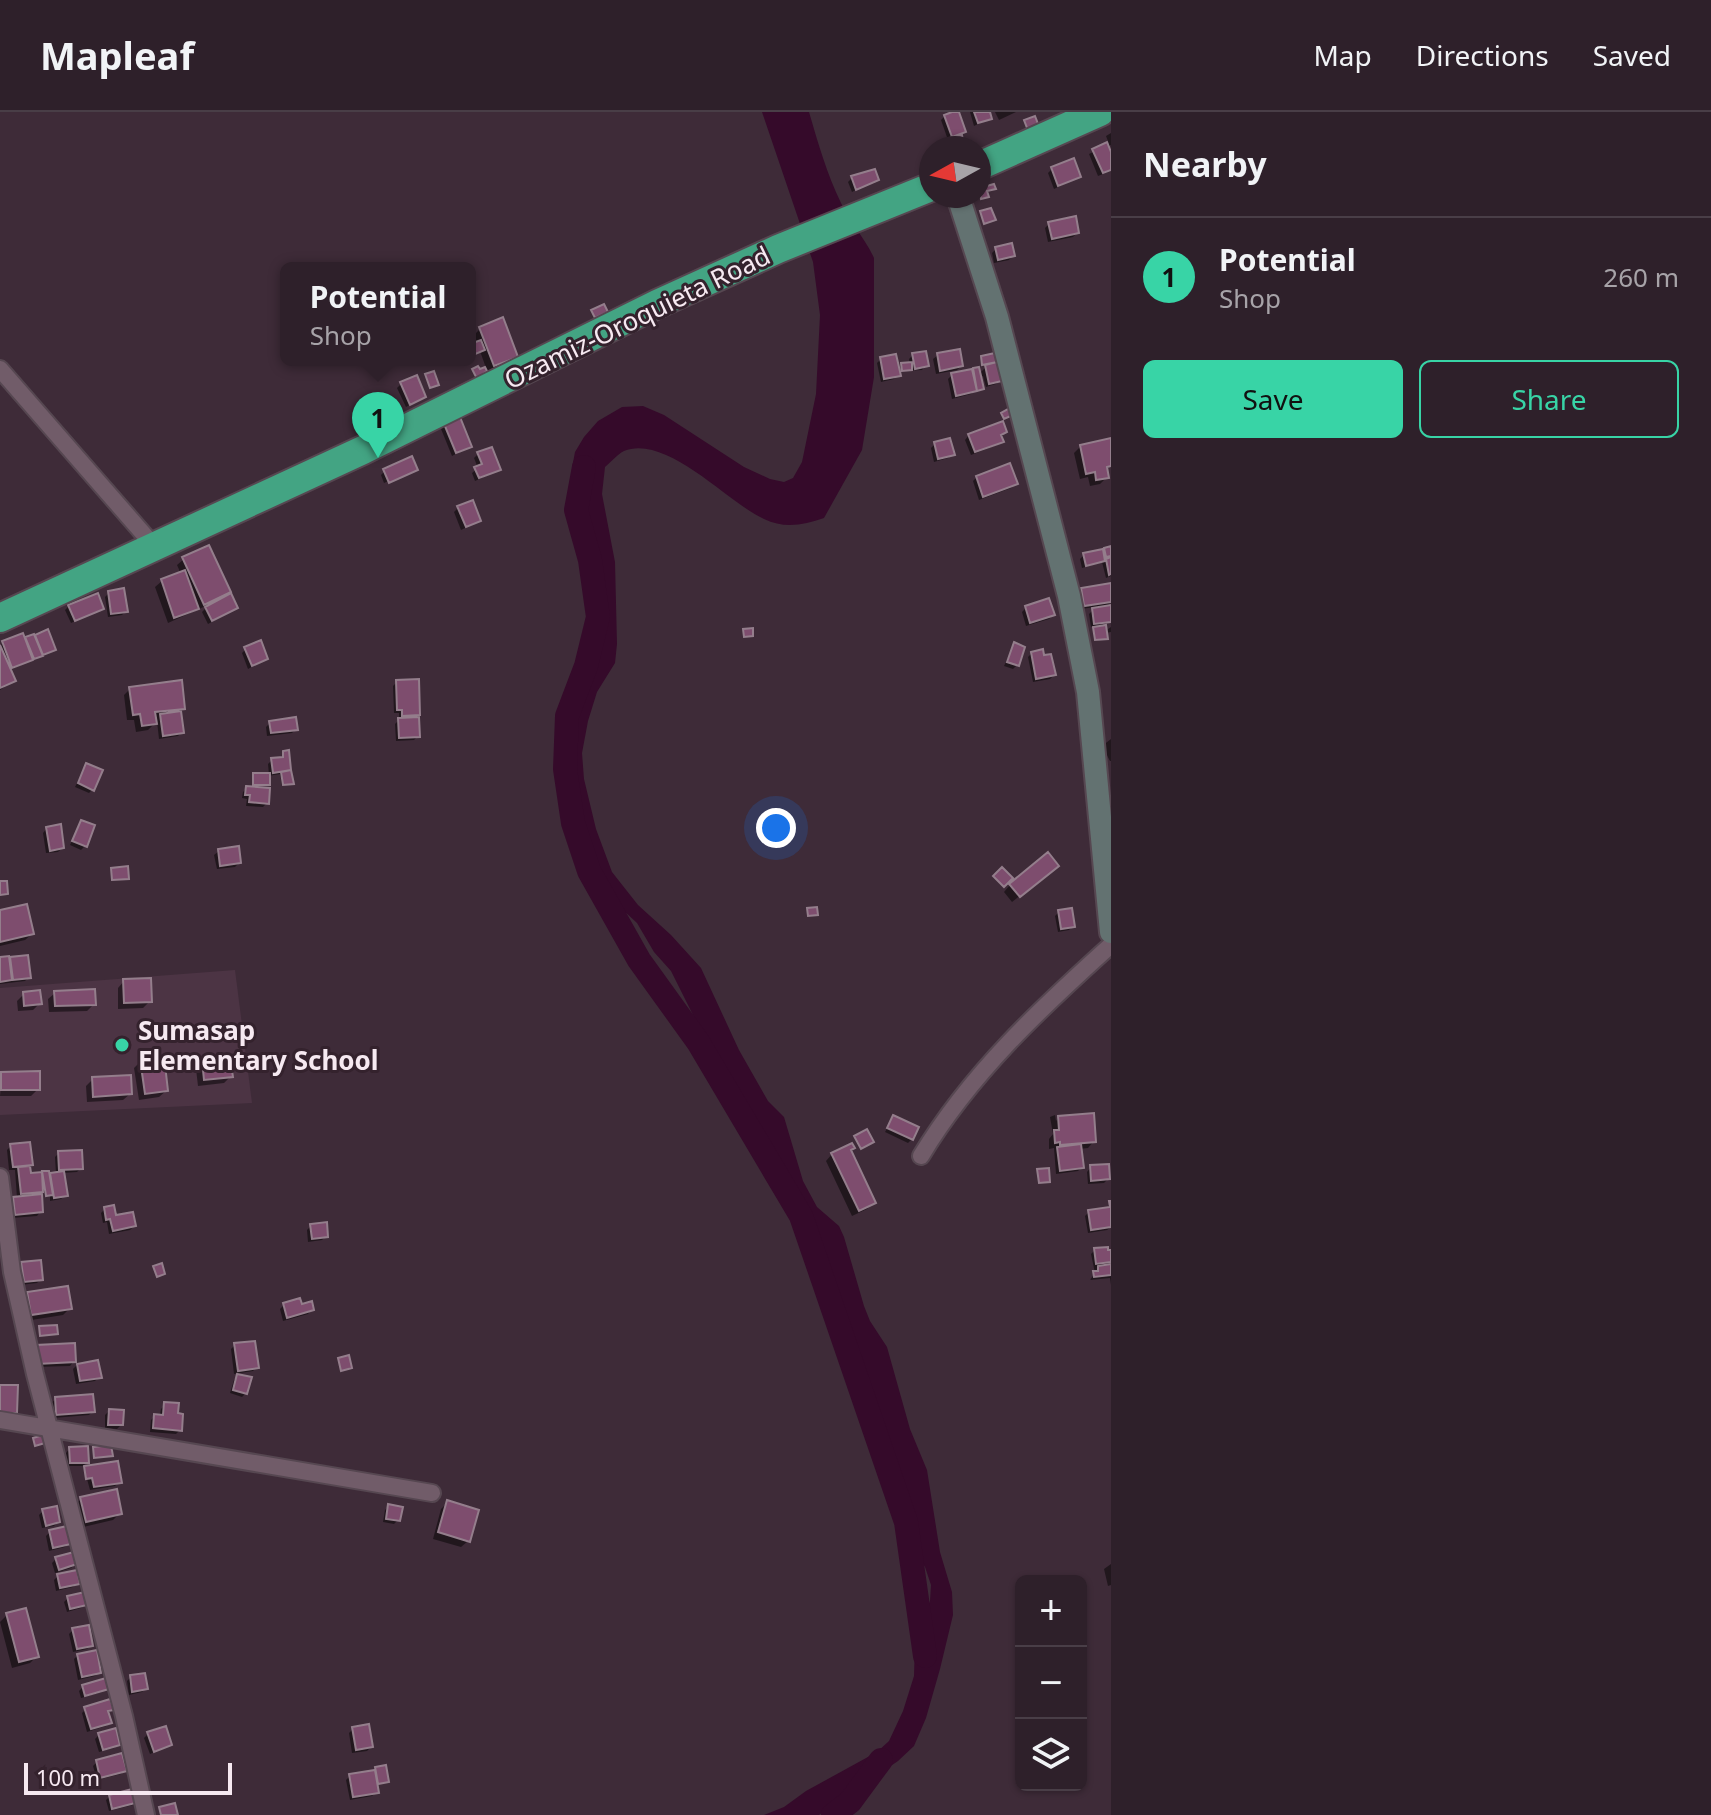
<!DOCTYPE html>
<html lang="en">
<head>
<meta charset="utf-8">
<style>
  :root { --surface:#2e202a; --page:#3a2d36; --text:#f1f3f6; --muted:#a7a3a8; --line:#493e47; --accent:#38d4a6 }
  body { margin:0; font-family:"Noto Sans",sans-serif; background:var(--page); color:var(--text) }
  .controls { position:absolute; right:24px; bottom:24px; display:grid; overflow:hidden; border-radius:12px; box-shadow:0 2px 6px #0004 }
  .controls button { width:72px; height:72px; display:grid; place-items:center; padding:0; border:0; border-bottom:2px solid var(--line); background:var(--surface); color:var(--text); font:40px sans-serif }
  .compass { position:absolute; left:919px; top:24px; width:72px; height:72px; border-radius:50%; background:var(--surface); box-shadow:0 2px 6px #0004; rotate:262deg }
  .scale { position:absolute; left:24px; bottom:20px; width:208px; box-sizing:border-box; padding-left:8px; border:4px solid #f6e9f1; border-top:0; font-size:22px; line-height:28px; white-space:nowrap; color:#f6e9f1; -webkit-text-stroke:6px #34222d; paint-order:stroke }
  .you { position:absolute; left:776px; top:716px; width:28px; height:28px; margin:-20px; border:6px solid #fff; border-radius:50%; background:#1a73e8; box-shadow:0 0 0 12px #1a73e833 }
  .badge { display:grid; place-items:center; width:52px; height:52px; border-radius:50%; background:var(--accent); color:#111; font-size:26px; font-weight:700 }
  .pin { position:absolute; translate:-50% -66px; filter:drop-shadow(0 2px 4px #0008) }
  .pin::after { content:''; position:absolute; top:42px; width:28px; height:24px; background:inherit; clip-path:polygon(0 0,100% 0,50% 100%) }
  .popup { position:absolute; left:280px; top:150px; width:196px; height:104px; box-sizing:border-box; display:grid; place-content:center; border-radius:12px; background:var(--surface); filter:drop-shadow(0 2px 6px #0005); font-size:26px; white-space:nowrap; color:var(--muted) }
  .popup b { font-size:30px; color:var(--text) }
  .popup::after { content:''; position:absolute; left:50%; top:100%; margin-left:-16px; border:16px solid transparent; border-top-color:var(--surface) }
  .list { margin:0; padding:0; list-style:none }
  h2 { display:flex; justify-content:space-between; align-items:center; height:104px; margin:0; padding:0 32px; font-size:34px }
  h2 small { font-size:26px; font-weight:400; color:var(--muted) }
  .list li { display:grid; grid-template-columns:52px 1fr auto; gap:24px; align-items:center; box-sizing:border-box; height:120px; padding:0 32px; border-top:2px solid var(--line) }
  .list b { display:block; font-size:30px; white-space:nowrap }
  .list p { margin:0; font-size:26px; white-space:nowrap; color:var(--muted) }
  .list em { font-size:26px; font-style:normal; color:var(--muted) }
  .actions { display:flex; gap:16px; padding:24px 32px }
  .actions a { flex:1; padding:18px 0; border:2px solid var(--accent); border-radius:12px; text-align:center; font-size:28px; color:var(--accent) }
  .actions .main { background:var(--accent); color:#111 }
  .icon { flex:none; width:44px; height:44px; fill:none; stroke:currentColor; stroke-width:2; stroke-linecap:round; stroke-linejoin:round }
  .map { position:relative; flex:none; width:1111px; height:1703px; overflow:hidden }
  header { display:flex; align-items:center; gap:48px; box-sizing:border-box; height:112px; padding:0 40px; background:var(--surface); border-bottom:2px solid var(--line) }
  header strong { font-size:38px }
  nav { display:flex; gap:44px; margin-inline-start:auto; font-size:28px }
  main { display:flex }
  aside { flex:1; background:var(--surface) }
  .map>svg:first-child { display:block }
  .built { fill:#4c3444 }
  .water { fill:#350a2a }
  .shadow { fill:#0007 }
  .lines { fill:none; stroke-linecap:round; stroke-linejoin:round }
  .river { stroke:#350a2a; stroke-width:24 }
  .building { fill:#7e4d6e; stroke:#947e8c; stroke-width:2 }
  .street-casing { stroke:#564751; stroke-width:20 }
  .secondary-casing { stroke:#564751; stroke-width:26 }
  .highway-casing { stroke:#564751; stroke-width:32 }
  .street { stroke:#715c69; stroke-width:16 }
  .secondary { stroke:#637271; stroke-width:22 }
  .highway { stroke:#43a483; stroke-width:28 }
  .poi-dot { fill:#38d4a6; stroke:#34222d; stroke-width:3 }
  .labels { text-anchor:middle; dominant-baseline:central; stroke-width:6; stroke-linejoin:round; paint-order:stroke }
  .street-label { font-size:26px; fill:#f6e9f1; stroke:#34222d }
  .poi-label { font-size:26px; font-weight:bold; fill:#f6e9f1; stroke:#34222d; text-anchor:start }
</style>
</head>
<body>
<header>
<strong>Mapleaf</strong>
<nav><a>Map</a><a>Directions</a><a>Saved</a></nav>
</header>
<main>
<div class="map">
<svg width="1111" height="1703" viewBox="0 0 1111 1703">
  <rect width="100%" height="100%" fill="#3e2b38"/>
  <path class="built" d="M235 858 252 991 0 1003V876Z"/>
  <path class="water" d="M762 0H809C818 31 827 62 841 91 850 111 865 126 874 146V265L862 338 824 406C804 413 784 417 764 407 728 391 667 322 624 339 618 342 611 350 605 355L602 382 615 450 617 532 615 551 597 580 588 609 582 641 584 667 596 717 612 760 638 793 671 823 701 856 739 938 768 989 784 1005 803 1069 817 1095 839 1114 844 1125 864 1194 870 1209 887 1235 910 1317 927 1358 940 1440 952 1480 953 1503 940 1557 926 1606 914 1634 898 1649 819 1703H764L784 1695 806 1679 877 1640 889 1629 903 1599 914 1564 915 1529 930 1489 931 1473 925 1455 917 1442 898 1360 874 1284 849 1226 826 1156 795 1085 728 973 671 859 654 840 637 811 623 798 595 758 580 719 571 671 574 610 582 577 598 539 604 510 592 439 574 370 572 356 575 340 584 325 598 309 622 295 643 294 664 303 744 355 770 367 784 370 793 366 802 350 816 282 820 203 813 150Z"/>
  <path class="shadow" d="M970 0H988L990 6 974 14Z
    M995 0H1016L999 8Z
    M945 4 964 19 960 23 961 36H952L950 27 948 28 941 8Z
    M1111 21V33L1107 35 1109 41 1111 39V59L1098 64 1089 42 1109 32 1106 24Z
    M1052 57 1079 65 1054 77 1048 61Z
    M852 66 876 67 852 80 848 70Z
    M1049 112 1077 121 1073 125 1048 130 1045 116Z
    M996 137 1013 143 1009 148 994 151 992 141Z
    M480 217 516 245 509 251 488 260 486 256 475 267 473 258 479 260 486 256 480 239 471 243 470 240V234L477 232 474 223Z
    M913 243 926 253 922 258 901 259V254L910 252 909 247Z
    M938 243 961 254 957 258 936 262 933 247Z
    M982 246 995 249 990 254 1000 268 996 272 986 275 983 264 979 265 980 278 976 277 971 282 952 287 948 267 952 263 971 261 974 258 979 262 990 251 981 253Z
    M881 247 898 263 894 267 881 270 877 251Z
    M401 272 424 285 406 295 397 276Z
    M456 303 469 335 452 344 439 312Z
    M1005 320 997 333 971 343 965 328 969 323Z
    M1111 328 1110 353 1105 357 1107 365 1100 372 1090 374 1088 365 1080 367 1074 341 1081 334Z
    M935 332 952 342 948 346 934 350 931 336Z
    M478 342 499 358 475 369 472 361 478 356 474 346Z
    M414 358 384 371 381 363 385 359Z
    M977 365 1015 372 1011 376 979 388 973 369Z
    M458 396 479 409 461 418 454 400Z
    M1105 438 1111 444 1106 449 1111 448V464L1106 466 1102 450 1082 456 1080 447 1084 443 1102 441Z
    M184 447 229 480 220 488 236 495 232 499 208 512 202 500 210 492 168 511 155 475 162 469 181 462 177 453Z
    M1111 477V490L1105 497 1111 496V510L1103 512 1105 519 1111 515V520L1105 521 1104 527 1094 529 1093 518 1098 513 1091 515 1089 502 1096 495 1080 497 1078 482 1082 478Z
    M109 481 126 499 122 503 108 505 105 485Z
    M69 494 102 496 71 511 65 498Z
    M1026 496 1053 503 1049 507 1026 514 1022 500Z
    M47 520 54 538 10 558 14 568 0 578V534L3 531 24 528Z
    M1014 533 1017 553 1013 557 1004 554Z
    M246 537 266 547 248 557 242 541Z
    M1032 541 1054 563 1050 567 1033 570 1028 545Z
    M417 569 418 624 414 628 396 629 395 612 399 608V601H394L393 574 397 570Z
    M130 577 183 596 179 600 182 620 178 624 159 627 157 609 148 618 136 620 134 608H127L124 583Z
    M270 611 296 617 292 621 267 624 266 615Z
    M1111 627V649H1110L1102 634Z
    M284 641 289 658 285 661 291 671 282 674 280 662 268 664V672L255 673V677L267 691 263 695 246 694 247 687 242 686 243 680 247 676 252 677V664L269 663 268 652 272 648 280 647Z
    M86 654 93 677 89 681 75 675Z
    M81 710 85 734 81 738 70 733Z
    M47 716 62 736 58 740 46 741 43 721Z
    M219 739 239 751 235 755 217 757 214 743Z
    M1050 760 1012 790 1004 780 1010 773Z
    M0 800 32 822 25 828 0 834Z
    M1059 800 1073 814 1069 818 1058 820 1055 804Z
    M26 845 29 865 25 869 0 872V848Z
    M124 869 150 889 143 896 118 897V876Z
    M55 881 94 892 87 899 49 900 48 887Z
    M24 882 40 891 33 898 18 899 17 889Z
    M141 949 166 979 159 985 139 988 134 956Z
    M203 950 231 964 224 971 198 974 196 957Z
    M2 962 38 977 31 984H0Z
    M93 967 130 982 123 988 87 990 86 974Z
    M1055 1003 1056 1009 1058 1006 1094 1029 1088 1036 1079 1037 1082 1055 1078 1059 1056 1062 1054 1036 1049 1037V1027L1053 1022 1050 1005Z
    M894 1005 912 1027 908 1031 885 1020Z
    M28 1032 29 1063 40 1065 43 1061 48 1066 56 1062 55 1045 59 1041 81 1056 77 1060 62 1061 65 1083 61 1087 50 1089V1084L45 1085 43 1072H40L41 1099 37 1104 12 1106 10 1090 17 1086 15 1058H9L7 1038 11 1034Z
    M832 1042 873 1090 867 1097 852 1104 826 1049Z
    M1091 1055 1108 1067 1104 1071 1088 1072 1087 1060Z
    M1110 1091 1111 1115 1107 1118 1088 1121 1085 1104 1089 1100 1106 1098Z
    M105 1097 114 1105 134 1114 130 1118 109 1122 107 1110 103 1111 101 1101Z
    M311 1114 326 1124 322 1128 308 1130 307 1118Z
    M1095 1138 1111 1140V1173L1110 1166 1090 1168 1095 1161 1091 1142Z
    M22 1152 41 1167 37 1171 20 1173 18 1156Z
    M28 1182 70 1196 63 1203 25 1209 22 1188Z
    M284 1193 301 1194 312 1197 308 1202 283 1209 280 1197Z
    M73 1233 74 1249 70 1254 33 1255Z
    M235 1233 257 1255 253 1259 234 1262 231 1237Z
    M77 1253 99 1265 95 1269 76 1272 73 1257Z
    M238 1264 246 1281 242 1285 230 1281 234 1268Z
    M56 1287 93 1299 89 1303 53 1306 51 1291Z
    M165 1293 180 1318 176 1322 150 1320 151 1308 155 1304H160L161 1297Z
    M109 1299 121 1313 117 1317 105 1316V1303Z
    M70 1336 87 1350 83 1354H66V1341Z
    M117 1351 119 1370 115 1374 90 1378 84 1356Z
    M81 1387 120 1401 113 1408 79 1416 74 1394Z
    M448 1390 468 1429 461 1435 433 1427 441 1397Z
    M389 1394 398 1408 394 1412 383 1410 385 1398Z
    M43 1399 58 1410 54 1414 42 1416 39 1403Z
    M50 1420 69 1431 65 1435 49 1439 46 1424Z
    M56 1447 75 1452 71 1456 55 1461 52 1451Z
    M1111 1452V1473L1108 1474 1104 1457Z
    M58 1464 77 1471 73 1475 56 1479 54 1468Z
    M68 1486 85 1492 81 1496 67 1500 64 1490Z
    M7 1503 37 1544 30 1551 12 1556 0 1510Z
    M73 1518 91 1533 87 1537 73 1540 69 1522Z
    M78 1543 99 1560 95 1564 78 1568 74 1547Z
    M131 1565 146 1576 142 1580 129 1583 127 1569Z
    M83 1575 106 1576 102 1580 81 1586 79 1579Z
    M86 1597H112L107 1602 110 1610 106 1614 87 1620 82 1601Z
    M353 1617 371 1635 367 1639 352 1641 349 1621Z
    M148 1622 170 1633 150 1642 144 1626Z
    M99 1623 118 1632 114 1636 99 1640 95 1627Z
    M97 1650 125 1658 121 1662 97 1668 93 1654Z
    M376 1657 387 1669 375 1672 376 1680 372 1684 350 1688 346 1668 350 1664Z
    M110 1684 137 1689 133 1693 109 1699 106 1688Z"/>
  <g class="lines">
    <path class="river" d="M584 355 576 398 590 448 598 505 586 554 567 604 565 657 573 711 589 759 639 848 698 930 801 1104 906 1410 925 1544
      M833 1703 850 1690 881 1648"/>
  </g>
  <path class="building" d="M952 0H959L966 20 952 25 944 3Z
    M974 0H990L992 7 978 11Z
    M1035 4 1040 17 1029 21 1024 8Z
    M962 23 964 35 953 36 951 25Z
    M1107 30 1111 40V58L1103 61 1092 37Z
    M1074 46 1081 65 1058 74 1051 55Z
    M875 57 879 68 856 78 851 64Z
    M994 72 996 77 987 79 989 85 981 87 979 76Z
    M991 96 996 108 984 112 980 99Z
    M1076 104 1079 121 1052 127 1048 110Z
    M1012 131 1015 144 998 148 995 135Z
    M604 192 608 200 595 206 591 198Z
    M503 205 518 245 494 254 479 215Z
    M481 228 485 238 473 243 470 232Z
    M960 237 963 254 940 259 937 241Z
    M926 239 929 254 915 257 912 241Z
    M995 241 997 250 982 253 981 244Z
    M896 242 901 264 884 267 880 245Z
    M1001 249 1002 269 989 272 985 253Z
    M912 250V258L902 259 901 251Z
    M478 254 480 257 485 255 487 259 477 267 472 257Z
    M979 255 984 277 977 279 973 256Z
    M972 257 977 279 956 284 951 261Z
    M434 259 439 273 430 276 425 262Z
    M417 263 426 285 410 293 400 270Z
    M1010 296 1013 303 1004 307 1001 301Z
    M458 300 472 335 456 341 442 307Z
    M1003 309 1007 320 1001 323 1004 330 975 340 968 322Z
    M950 326 955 343 938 347 934 330Z
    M1111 326V354L1107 355 1109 366 1096 368 1095 360 1086 362 1080 333Z
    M492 335 501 358 479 366 474 355 482 352 477 340Z
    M412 344 418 358 389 371 383 357Z
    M1010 351 1018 372 983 385 976 364Z
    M473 388 481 409 466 415 457 394Z
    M209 433 231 480 204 493 182 445Z
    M1111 434V444L1106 445 1104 436Z
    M1103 437 1105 449 1086 454 1083 441Z
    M1111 445V462L1109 463 1106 447Z
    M185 458 199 497 174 506 161 467Z
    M1111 471V490L1084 494 1081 476Z
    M124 476 128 500 111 502 108 479Z
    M98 481 104 497 75 509 68 493Z
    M231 481 238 496 212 509 205 495Z
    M1049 486 1055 503 1030 511 1025 494Z
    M1111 493V510L1094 512 1092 496Z
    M1106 513 1108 527 1095 528 1093 515Z
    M753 516V524L744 525 743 517Z
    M48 517 56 538 43 543 35 523Z
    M23 521 33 548 12 556 2 529Z
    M34 522 43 544 34 547 25 525Z
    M261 528 268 547 252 554 244 535Z
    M1014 530 1025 535 1019 554 1007 550Z
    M0 533 16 569 0 576Z
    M1043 537 1044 543 1051 542 1056 563 1036 567 1031 540Z
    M419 567 420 603 402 604V598H397L396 568Z
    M182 568 185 597 155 600 157 612 142 614 140 602 133 603 129 575Z
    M181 599 184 621 163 624 160 602Z
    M296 605 298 618 271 621 269 609Z
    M419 605 420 625 399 626 398 606Z
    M289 638 291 658 273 661 271 646 283 645V639Z
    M86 651 103 658 94 679 78 671Z
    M291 658 294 672 283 673 281 660Z
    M253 661H270V673H253Z
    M246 674 270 676 269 692 249 690 250 683H245Z
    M81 708 95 713 87 735 72 729Z
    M61 712 64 736 50 739 46 715Z
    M239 734 241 751 220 754 218 737Z
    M1048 740 1059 754 1020 785 1009 772Z
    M128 754 129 767 112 768 111 756Z
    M1002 755 1013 766 1004 775 993 764Z
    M0 769H7L8 782 0 783Z
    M27 792 34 822 0 830V798Z
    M817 795 818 803 808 804 807 796Z
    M1072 796 1075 815 1061 817 1058 798Z
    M28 843 31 866 13 868 10 845Z
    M9 844 12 868 0 870V845Z
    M151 866 152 890 124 891 123 867Z
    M95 877 96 893 55 894 54 879Z
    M40 878 42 892 24 894 23 880Z
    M164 944 168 979 145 982 140 947Z
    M230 945 233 965 204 968 202 948Z
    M40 959V978H1V960Z
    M131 963 132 982 93 985 92 965Z
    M1094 1001 1096 1030 1060 1033V1030L1055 1031 1054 1018H1059L1058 1004Z
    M893 1003 919 1015 913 1028 887 1016Z
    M867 1017 874 1030 861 1037 854 1024Z
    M30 1030 33 1053 13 1055 10 1032Z
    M852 1031 855 1036 851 1038 876 1091 859 1099 831 1041Z
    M1081 1032 1084 1056 1060 1059 1057 1035Z
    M82 1038 83 1057 59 1058 58 1039Z
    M1109 1052 1110 1067 1091 1069 1090 1053Z
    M30 1054 31 1061 42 1060 43 1080 21 1082 18 1055Z
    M1049 1056 1050 1070 1039 1071 1037 1057Z
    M42 1059H49L53 1083 46 1084Z
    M64 1059 68 1084 54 1086 50 1061Z
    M42 1082 43 1100 15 1103 13 1085Z
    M1109 1089H1111V1115L1091 1118 1088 1098 1110 1095Z
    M114 1093 116 1103 133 1100 136 1114 113 1119 110 1107 106 1108 104 1095Z
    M327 1110 328 1125 312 1127 310 1112Z
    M1108 1135V1138H1111V1150L1096 1152 1094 1136Z
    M41 1148 43 1168 24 1170 21 1150Z
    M162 1151 165 1162 157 1165 153 1154Z
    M1111 1152V1163L1094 1165 1093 1159H1098V1154Z
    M68 1174 72 1197 31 1203 27 1180Z
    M300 1186 302 1192 312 1189 314 1198 287 1206 283 1191Z
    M57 1213 58 1222 40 1224 39 1214Z
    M255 1229 259 1256 238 1259 234 1231Z
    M75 1231 76 1250 37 1252 36 1233Z
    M349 1243 352 1256 341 1259 338 1246Z
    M98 1248 102 1266 80 1269 77 1252Z
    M237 1262 252 1265 247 1282 233 1278Z
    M0 1273H18L17 1301H0Z
    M93 1282 95 1300 56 1303 55 1285Z
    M164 1290 179 1291 178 1301 183 1302 182 1319 153 1316 154 1302 163 1303Z
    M109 1297 124 1298 123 1313H108Z
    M43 1323 45 1331 35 1334 33 1326Z
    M111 1333 113 1344 94 1346 93 1335Z
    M88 1334 89 1351H70L69 1335Z
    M118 1349 122 1371 94 1375 92 1366 86 1367 84 1354Z
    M117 1377 122 1402 86 1410 80 1385Z
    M447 1388 479 1398 470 1430 438 1420Z
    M388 1392 403 1395 400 1409 386 1407Z
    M57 1394 60 1410 46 1414 42 1397Z
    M67 1414 71 1432 53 1436 49 1418Z
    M74 1440 77 1452 59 1458 55 1445Z
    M77 1458 80 1472 60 1476 57 1462Z
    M85 1480 87 1493 70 1497 67 1484Z
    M26 1496 39 1545 19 1550 6 1501Z
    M89 1513 93 1534 77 1537 72 1516Z
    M97 1538 101 1561 82 1565 77 1542Z
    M145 1561 148 1577 132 1580 130 1563Z
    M106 1566 109 1577 85 1584 82 1573Z
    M110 1587 114 1598 108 1599 112 1611 91 1617 84 1595Z
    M369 1612 373 1635 356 1638 352 1615Z
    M166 1614 172 1633 154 1640 147 1620Z
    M116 1616 120 1633 103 1638 98 1621Z
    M122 1641 127 1659 100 1666 96 1648Z
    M386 1653 389 1670 378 1672 375 1655Z
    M375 1658 379 1681 353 1685 349 1662Z
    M136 1676 139 1690 112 1697 109 1683Z
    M175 1691 178 1703H161L159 1695Z"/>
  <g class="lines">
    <defs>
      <path id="street" d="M0 257 154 434
        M921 1044C971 961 1040 897 1111 833
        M0 1065 12 1160 35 1262 124 1604 146 1703
        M0 1308 432 1381"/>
      <path id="secondary" d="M958 84 997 205 1069 484 1088 580 1111 820"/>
      <path id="highway" d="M979 54 1100 0
        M0 506 363 338 657 192 778 137 931 75"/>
    </defs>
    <use href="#street" class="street-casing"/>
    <use href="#secondary" class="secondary-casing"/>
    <use href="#highway" class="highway-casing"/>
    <use href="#street" class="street"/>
    <use href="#secondary" class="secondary"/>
    <use href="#highway" class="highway"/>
  </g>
  <circle class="poi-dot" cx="122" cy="933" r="8"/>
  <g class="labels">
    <g class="street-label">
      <text transform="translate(637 205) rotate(-26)">Ozamiz-Oroquieta Road</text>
    </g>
    <g class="poi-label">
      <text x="138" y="918">Sumasap<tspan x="138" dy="30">Elementary School</tspan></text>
    </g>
  </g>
</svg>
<div class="controls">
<button>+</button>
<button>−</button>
<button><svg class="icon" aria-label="layers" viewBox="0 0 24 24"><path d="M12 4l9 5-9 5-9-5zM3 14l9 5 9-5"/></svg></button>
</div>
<svg class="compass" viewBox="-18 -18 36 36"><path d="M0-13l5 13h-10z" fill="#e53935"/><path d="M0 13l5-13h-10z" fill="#a7a3a8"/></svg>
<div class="scale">100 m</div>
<div class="you"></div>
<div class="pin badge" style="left:378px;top:346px">1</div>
<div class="popup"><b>Potential</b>Shop</div>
</div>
<aside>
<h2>Nearby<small></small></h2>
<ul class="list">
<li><span class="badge">1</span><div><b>Potential</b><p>Shop</p></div><em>260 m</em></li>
</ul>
<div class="actions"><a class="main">Save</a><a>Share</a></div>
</aside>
</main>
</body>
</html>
